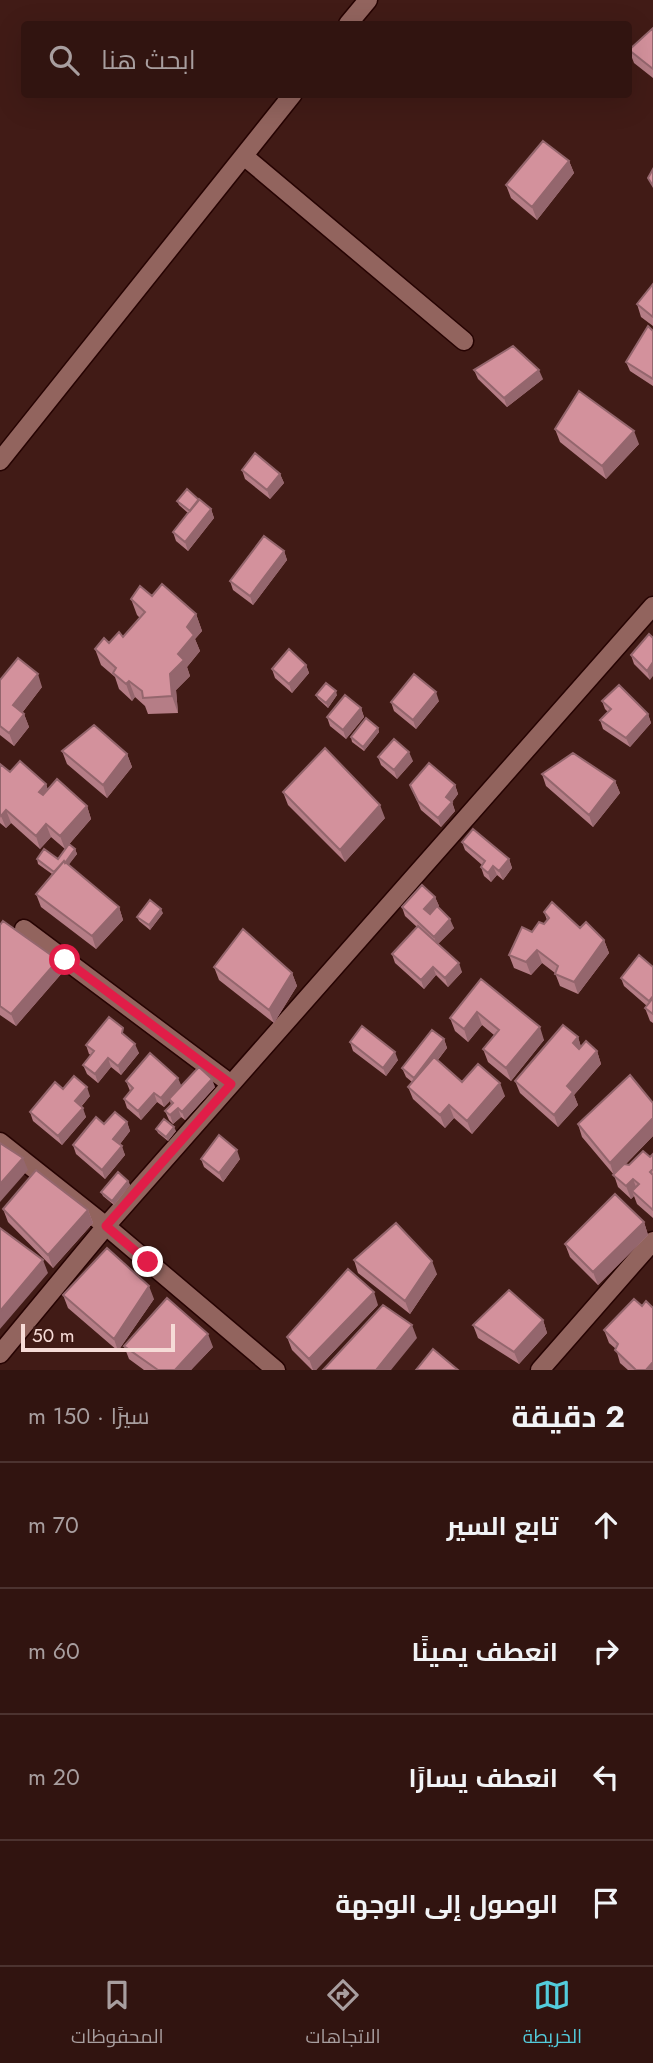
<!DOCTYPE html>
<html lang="ar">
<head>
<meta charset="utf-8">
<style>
  :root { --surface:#311410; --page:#391d19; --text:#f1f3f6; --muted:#a89e9f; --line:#4c3330; --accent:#53cbdb }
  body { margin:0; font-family:Jost,Cairo,sans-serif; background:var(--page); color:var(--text); direction:rtl }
  .scale { position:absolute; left:21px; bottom:18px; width:154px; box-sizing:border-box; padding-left:7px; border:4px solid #f6dbd7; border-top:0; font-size:19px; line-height:24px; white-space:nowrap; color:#f6dbd7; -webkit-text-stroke:5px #411b16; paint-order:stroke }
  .stop { position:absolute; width:21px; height:21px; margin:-16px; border:5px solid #e11d48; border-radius:50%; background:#fff }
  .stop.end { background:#e11d48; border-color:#fff; box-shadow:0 2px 7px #0008 }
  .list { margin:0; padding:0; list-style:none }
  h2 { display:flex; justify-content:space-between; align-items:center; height:91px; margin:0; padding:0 28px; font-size:30px }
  h2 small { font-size:23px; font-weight:400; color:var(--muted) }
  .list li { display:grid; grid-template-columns:46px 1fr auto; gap:21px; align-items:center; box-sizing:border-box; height:126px; padding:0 28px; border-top:2px solid var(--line) }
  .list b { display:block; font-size:26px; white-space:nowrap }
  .list em { font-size:23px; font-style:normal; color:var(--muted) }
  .icon { flex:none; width:38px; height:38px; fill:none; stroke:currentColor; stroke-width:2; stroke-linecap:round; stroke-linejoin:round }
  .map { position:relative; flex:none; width:653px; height:1370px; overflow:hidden; direction:ltr }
  .search { position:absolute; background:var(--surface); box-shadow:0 7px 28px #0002; left:21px; right:21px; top:21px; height:77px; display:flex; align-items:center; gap:18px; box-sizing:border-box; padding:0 24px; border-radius:7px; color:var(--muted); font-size:26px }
  .sheet { height:595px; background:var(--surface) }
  nav { display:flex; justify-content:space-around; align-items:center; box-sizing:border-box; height:98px; border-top:2px solid var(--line); background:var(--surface); font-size:19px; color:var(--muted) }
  nav a { display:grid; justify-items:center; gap:4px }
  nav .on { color:var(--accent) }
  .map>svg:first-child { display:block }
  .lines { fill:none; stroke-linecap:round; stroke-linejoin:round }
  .minor-casing { stroke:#260302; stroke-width:21 }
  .minor { stroke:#92645e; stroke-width:18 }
  .wall { fill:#b57d86 }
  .shaded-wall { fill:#94666d }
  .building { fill:#d3919c; stroke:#94666d; stroke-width:2 }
  .route { stroke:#e11d48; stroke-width:9 }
</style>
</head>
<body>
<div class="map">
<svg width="653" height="1370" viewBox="0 0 653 1370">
  <rect width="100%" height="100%" fill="#411b16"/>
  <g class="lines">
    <defs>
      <path id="minor" d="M348 24 368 0
        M244 156 464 341
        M0 461 293 94
        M24 929 231 1084
        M0 1142 106 1226 276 1370
        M0 1354 106 1226 653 606
        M540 1370 653 1241"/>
    </defs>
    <use href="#minor" class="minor-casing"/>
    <use href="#minor" class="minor"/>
  </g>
  <path class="wall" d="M653 28V78L634 63 629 50Z
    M569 161 574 173 537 220 511 198 506 185Z
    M653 284V326L641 317 637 304Z
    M653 331V386L630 371 626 362Z
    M474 370 543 379 507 407 478 379Z
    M555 429 639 444 606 479 560 442Z
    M242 470 280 474 284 483 270 499 245 479Z
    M177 501 211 509 214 518 188 551 176 541 173 532 188 513 179 505Z
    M284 551 287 560 253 605 233 590 230 581Z
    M152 596 196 614 202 631 195 639 200 651 187 667 190 676 176 690 178 713 148 714 145 706 135 697 132 701 119 689 115 677 101 665 95 649 123 637 140 618 137 615 131 599Z
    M649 634 650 680 634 664 631 655Z
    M306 665 309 673 292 693 275 678 272 669Z
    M0 680 42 687 22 713 24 714 29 727 14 746 0 735Z
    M316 695H337L328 708 318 699Z
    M439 701 416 729 394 711 391 702Z
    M602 701 648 714 651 723 630 747 603 729 600 720 608 712 605 709Z
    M361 708 364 717 346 739 330 726 327 717Z
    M378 728 379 732 364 751 352 742 351 737Z
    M62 751 127 754 132 767 107 798 67 764Z
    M378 757 413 761 397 779 381 765Z
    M0 764 10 772 46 784 48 790 87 806 91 819 65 849 51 837 40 849 11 823 6 828 0 823Z
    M542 774 615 781 620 793 593 827 546 786Z
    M410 785H455L458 794 452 802 455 811 441 827 421 810Z
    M283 792 385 818 345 862 288 805Z
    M462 842 509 859 512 868 503 880 497 875 491 882 484 876 481 867 482 865 465 850Z
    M75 849 77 854 68 865 119 907 123 920 96 949 41 907 36 894 52 874 38 864 37 859H58Z
    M435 897 439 906 437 907 454 928 438 944 462 972 448 987 436 975 424 989 395 963 392 954 417 927 405 916 402 907Z
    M544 912 580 928 604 940 609 953 578 994 560 986 555 973 542 963 531 975 514 968 509 955 532 932 544 924 547 920Z
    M163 913 150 930 139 921 137 917Z
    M0 925 62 973 16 1026 0 1015Z
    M214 967 292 973 297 986 274 1023 219 980Z
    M653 967V1023L650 1021 645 1008 647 1006 624 986 621 978Z
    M481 979 544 1040 511 1081 488 1062 483 1049 494 1035 482 1025 468 1042 455 1031 450 1018Z
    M125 1036 139 1053 121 1075 111 1067 98 1083 87 1074 83 1065 91 1055 89 1054 86 1045Z
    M578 1037 581 1047 597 1051 601 1064 574 1095 578 1105 558 1127 520 1093 515 1081Z
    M444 1039 447 1048 438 1060 462 1082 505 1096 472 1134 454 1118 445 1128 413 1099 408 1087 412 1082 406 1077 402 1068Z
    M350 1042 398 1060 386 1076 353 1051Z
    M126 1081 182 1086 215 1087 185 1120 181 1117 173 1124 169 1120 165 1111 171 1105 170 1101 164 1107 157 1102 141 1120 127 1108 124 1099 130 1091Z
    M63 1089 90 1096 81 1107 86 1117 62 1145 33 1121 30 1112Z
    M127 1122 130 1131 120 1144 125 1155 105 1179 76 1154 73 1145 104 1124Z
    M578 1124 653 1136 626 1164 629 1165 650 1157 653 1154V1218L637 1204 634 1196 631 1199 618 1187 614 1175 582 1137Z
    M156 1129 176 1131 168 1141 158 1133Z
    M201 1159H240L223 1182 204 1167Z
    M128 1181 130 1185 114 1205 103 1196 101 1192Z
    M3 1209 88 1210 93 1223 53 1268 8 1222Z
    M644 1222 648 1235 598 1285 570 1257 565 1244Z
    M354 1260 437 1274 410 1314 358 1273Z
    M63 1295 154 1299 118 1351 68 1308Z
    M378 1305 316 1370H312L292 1350 287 1337Z
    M543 1320 547 1333 519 1364 478 1338 473 1325Z
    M604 1330 653 1370H628L620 1363 616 1349 609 1343Z
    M124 1346 213 1347 191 1370H144L129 1359Z"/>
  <path class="shaded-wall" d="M569 161 574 173 537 220 532 207Z
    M539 370 543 379 507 407 504 398Z
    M634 431 639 444 606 479 602 466Z
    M280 474 284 483 270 499 267 490Z
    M211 509 214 518 188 551 185 542Z
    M284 551 287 560 253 605 250 596Z
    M196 614 202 631 195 639 200 651 187 667 190 676 176 690 178 713 172 696 170 674 178 654 187 627Z
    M653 662V676L650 680 647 671Z
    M306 665 309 673 292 693 289 684Z
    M38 674 42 687 18 718 13 705Z
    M129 681 135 697 132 701 126 684Z
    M336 691 337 695 328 708 326 703Z
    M436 692 439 701 416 729 413 720Z
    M361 708 364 717 346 739 343 730Z
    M24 714 29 727 14 746 9 733Z
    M648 714 651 723 630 747 626 738Z
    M378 728 379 732 364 751 363 747Z
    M409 752 413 761 397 779 394 770Z
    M127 754 132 767 107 798 103 785Z
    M615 781 620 793 593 827 589 815Z
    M46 784 50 797 44 805 39 792Z
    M455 785 458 794 452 802 455 811 441 827 438 818 446 797Z
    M380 805 385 818 345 862 340 850Z
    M87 806 91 819 65 849 60 836Z
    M6 810 11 823 6 828 1 816Z
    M46 824 51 837 40 849 36 836Z
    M75 849 77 854 58 879 56 874Z
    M509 859 512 868 503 880 499 871Z
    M493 866 497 875 491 882 488 873Z
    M435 897 439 906 428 918 424 909Z
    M119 907 123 920 96 949 92 936Z
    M161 909 163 913 150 930 149 925Z
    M450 919 454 928 437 945 434 937Z
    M604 940 609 953 578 994 574 982Z
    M537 950 542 963 531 975 526 962Z
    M58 960 62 973 16 1026 11 1014Z
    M459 963 462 972 448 987 445 978Z
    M433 967 436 975 424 989 421 980Z
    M292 973 297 986 274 1023 269 1010Z
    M477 1012 482 1025 468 1042 464 1029Z
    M540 1027 544 1040 511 1081 506 1068Z
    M578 1037 582 1050 577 1056 573 1043Z
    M444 1039 447 1048 417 1086 414 1078Z
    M135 1044 139 1053 121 1075 118 1066Z
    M597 1051 601 1064 574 1095 578 1105 558 1127 554 1115 567 1086Z
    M395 1052 398 1060 386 1076 383 1068Z
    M108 1058 111 1067 98 1083 95 1074Z
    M178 1078 182 1087 164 1107 161 1098Z
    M212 1079 215 1087 185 1120 182 1112Z
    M500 1083 505 1096 472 1134 467 1121Z
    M87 1087 90 1096 78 1110 75 1101Z
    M154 1093 157 1102 141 1120 138 1111Z
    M449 1105 454 1118 445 1128 440 1115Z
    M83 1108 86 1117 62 1145 58 1136Z
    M178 1108 181 1117 173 1124 170 1115Z
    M653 1118V1136L614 1176 610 1163Z
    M127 1122 130 1131 117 1148 113 1139Z
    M174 1127 176 1131 168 1141 166 1137Z
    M122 1146 125 1155 105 1179 102 1170Z
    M237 1150 240 1159 223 1182 219 1173Z
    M23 1158 28 1170 0 1202V1184Z
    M633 1179 638 1192 632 1191 634 1196 631 1199 626 1186Z
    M128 1181 130 1185 114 1205 112 1201Z
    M88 1210 93 1223 53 1268 48 1255Z
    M644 1222 648 1235 598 1285 593 1272Z
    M43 1260 48 1273 0 1329V1311Z
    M432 1261 437 1274 410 1314 405 1301Z
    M149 1286 154 1299 118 1351 114 1339Z
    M374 1292 378 1305 316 1370H313L309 1359Z
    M543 1320 547 1333 519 1364 514 1352Z
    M412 1325 417 1338 391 1370H376Z
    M208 1334 213 1347 191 1370H175Z
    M653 1362V1370H646Z"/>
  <path class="building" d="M653 28V69L629 50Z
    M543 141 569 161 532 207 506 185Z
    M653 169V186L648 178Z
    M653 284V317L637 304Z
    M648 326 653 331V379L626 362Z
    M513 346 539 370 504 398 474 370Z
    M579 391 634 431 602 466 555 429Z
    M255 453 280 474 267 490 242 470Z
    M187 489 199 500 190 511 177 501Z
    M199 499 211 509 185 542 173 532Z
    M264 536 284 551 250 596 230 581Z
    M162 584 196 614 187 627 194 635 178 654 184 660 170 674 172 696 143 698 142 691 129 681 126 684 113 673 116 668 95 649 104 638 109 643 119 632 123 637 145 612 131 599 140 586 152 596Z
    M649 634 653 638V662L647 671 631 655Z
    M289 649 306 665 289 684 272 669Z
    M18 658 38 674 13 705 24 714 9 733 0 726V680Z
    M414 674 436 692 413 720 391 702Z
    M326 683 336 691 326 703 316 695Z
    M619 685 648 714 626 738 600 720 611 709 602 701Z
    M345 695 361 708 343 730 327 717Z
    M366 718 378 728 363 747 351 737Z
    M94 725 127 754 103 785 62 751Z
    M394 739 409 752 394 770 378 757Z
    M325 748 380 805 340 850 283 792Z
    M573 753 615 781 589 815 542 774Z
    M20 761 46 784 39 792 43 795 57 779 87 806 60 836 46 824 36 836 6 810 1 816 0 814V764L10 772Z
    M429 763 455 785 446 797 452 802 438 818 418 801 410 785Z
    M473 829 509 859 499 871 493 866 488 873 481 867 485 861 462 842Z
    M69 844 75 849 65 863 64 861 54 872 37 859 44 849 58 859Z
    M64 861 119 907 92 936 36 894Z
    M422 885 435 897 424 909 430 914 437 906 450 919 434 937 402 907Z
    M150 900 161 909 149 925 137 917Z
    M552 902 580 928 586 922 604 940 574 982 555 974 558 966 537 950 526 962 509 955 522 927 532 932 539 922 544 924 549 918 544 912Z
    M3 921 58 960 11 1014 0 1006V925Z
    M418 926 459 963 445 978 433 967 421 980 392 954Z
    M243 929 292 973 269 1010 214 967Z
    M639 955 653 967V996L649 1001 621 978Z
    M481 979 540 1027 506 1068 483 1049 499 1030 477 1012 464 1029 450 1018Z
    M653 998V1014L645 1008Z
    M109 1017 123 1028 122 1033 135 1044 118 1066 108 1058 95 1074 83 1065 94 1051 86 1045Z
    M563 1025 578 1037 573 1043 579 1049 586 1041 597 1051 567 1086 573 1092 554 1115 515 1081Z
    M362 1026 395 1052 383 1068 350 1042Z
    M432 1030 444 1039 414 1078 402 1068Z
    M150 1053 178 1078 161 1098 154 1093 138 1111 124 1099 133 1088 126 1081Z
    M434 1057 462 1082 478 1064 500 1083 467 1121 449 1105 440 1115 408 1087Z
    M199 1067 212 1079 182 1112 178 1108 170 1115 165 1111 173 1103 169 1099Z
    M630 1075 653 1103V1118L610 1163 578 1124Z
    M74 1076 87 1087 75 1101 83 1108 58 1136 30 1112 55 1082 63 1089Z
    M115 1112 127 1122 113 1139 122 1146 102 1170 73 1145 96 1117 104 1124Z
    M164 1119 174 1127 166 1137 156 1129Z
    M219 1135 237 1150 219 1173 201 1159Z
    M0 1143 23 1158 0 1184Z
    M643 1151 650 1157 653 1154V1169L650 1172 653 1175V1210L632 1191 639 1184 633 1179 626 1186 613 1175 624 1164 629 1165Z
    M36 1170 88 1210 48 1255 3 1209Z
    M118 1172 128 1181 112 1201 101 1192Z
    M615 1194 644 1222 593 1272 565 1244Z
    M396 1223 432 1261 405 1301 354 1260Z
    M0 1228 43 1260 0 1311Z
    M107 1248 149 1286 114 1339 63 1295Z
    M348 1269 374 1292 309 1359 287 1337Z
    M509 1290 543 1320 514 1352 473 1325Z
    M167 1298 208 1334 175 1370H158L124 1346Z
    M634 1299 642 1306 646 1301 653 1308V1362L646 1370H636L615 1350 618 1344 604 1330Z
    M383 1305 412 1325 376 1370H323Z
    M433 1349 458 1370H416Z"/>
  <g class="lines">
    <path class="route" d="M65 960 231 1084 106 1226 148 1262"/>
  </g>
</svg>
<div class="scale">50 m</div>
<div class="stop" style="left:65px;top:960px"></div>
<div class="stop end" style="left:148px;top:1262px"></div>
<div class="search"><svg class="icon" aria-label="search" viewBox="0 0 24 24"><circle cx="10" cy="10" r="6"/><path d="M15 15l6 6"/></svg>ابحث هنا</div>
</div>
<section class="sheet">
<h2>2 دقيقة<small>سيرًا · 150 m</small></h2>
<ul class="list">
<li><svg class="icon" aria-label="ahead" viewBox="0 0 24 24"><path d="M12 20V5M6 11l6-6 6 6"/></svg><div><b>تابع السير</b></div><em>70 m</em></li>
<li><svg class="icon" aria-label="right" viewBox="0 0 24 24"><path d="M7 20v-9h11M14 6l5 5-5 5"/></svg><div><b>انعطف يمينًا</b></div><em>60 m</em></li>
<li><svg class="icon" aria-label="left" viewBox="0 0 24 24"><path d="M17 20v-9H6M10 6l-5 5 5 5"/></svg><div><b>انعطف يسارًا</b></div><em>20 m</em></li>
<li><svg class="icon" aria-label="arrive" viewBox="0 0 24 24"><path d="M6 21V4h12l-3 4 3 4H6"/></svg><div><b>الوصول إلى الوجهة</b></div></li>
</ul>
</section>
<nav>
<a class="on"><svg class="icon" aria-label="map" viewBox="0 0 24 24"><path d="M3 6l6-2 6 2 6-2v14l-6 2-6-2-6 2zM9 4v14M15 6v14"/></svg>الخريطة</a>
<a><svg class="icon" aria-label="directions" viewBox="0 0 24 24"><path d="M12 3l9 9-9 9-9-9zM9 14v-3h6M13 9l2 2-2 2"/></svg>الاتجاهات</a>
<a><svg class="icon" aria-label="saved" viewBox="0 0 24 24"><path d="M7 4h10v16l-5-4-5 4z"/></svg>المحفوظات</a>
</nav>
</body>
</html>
